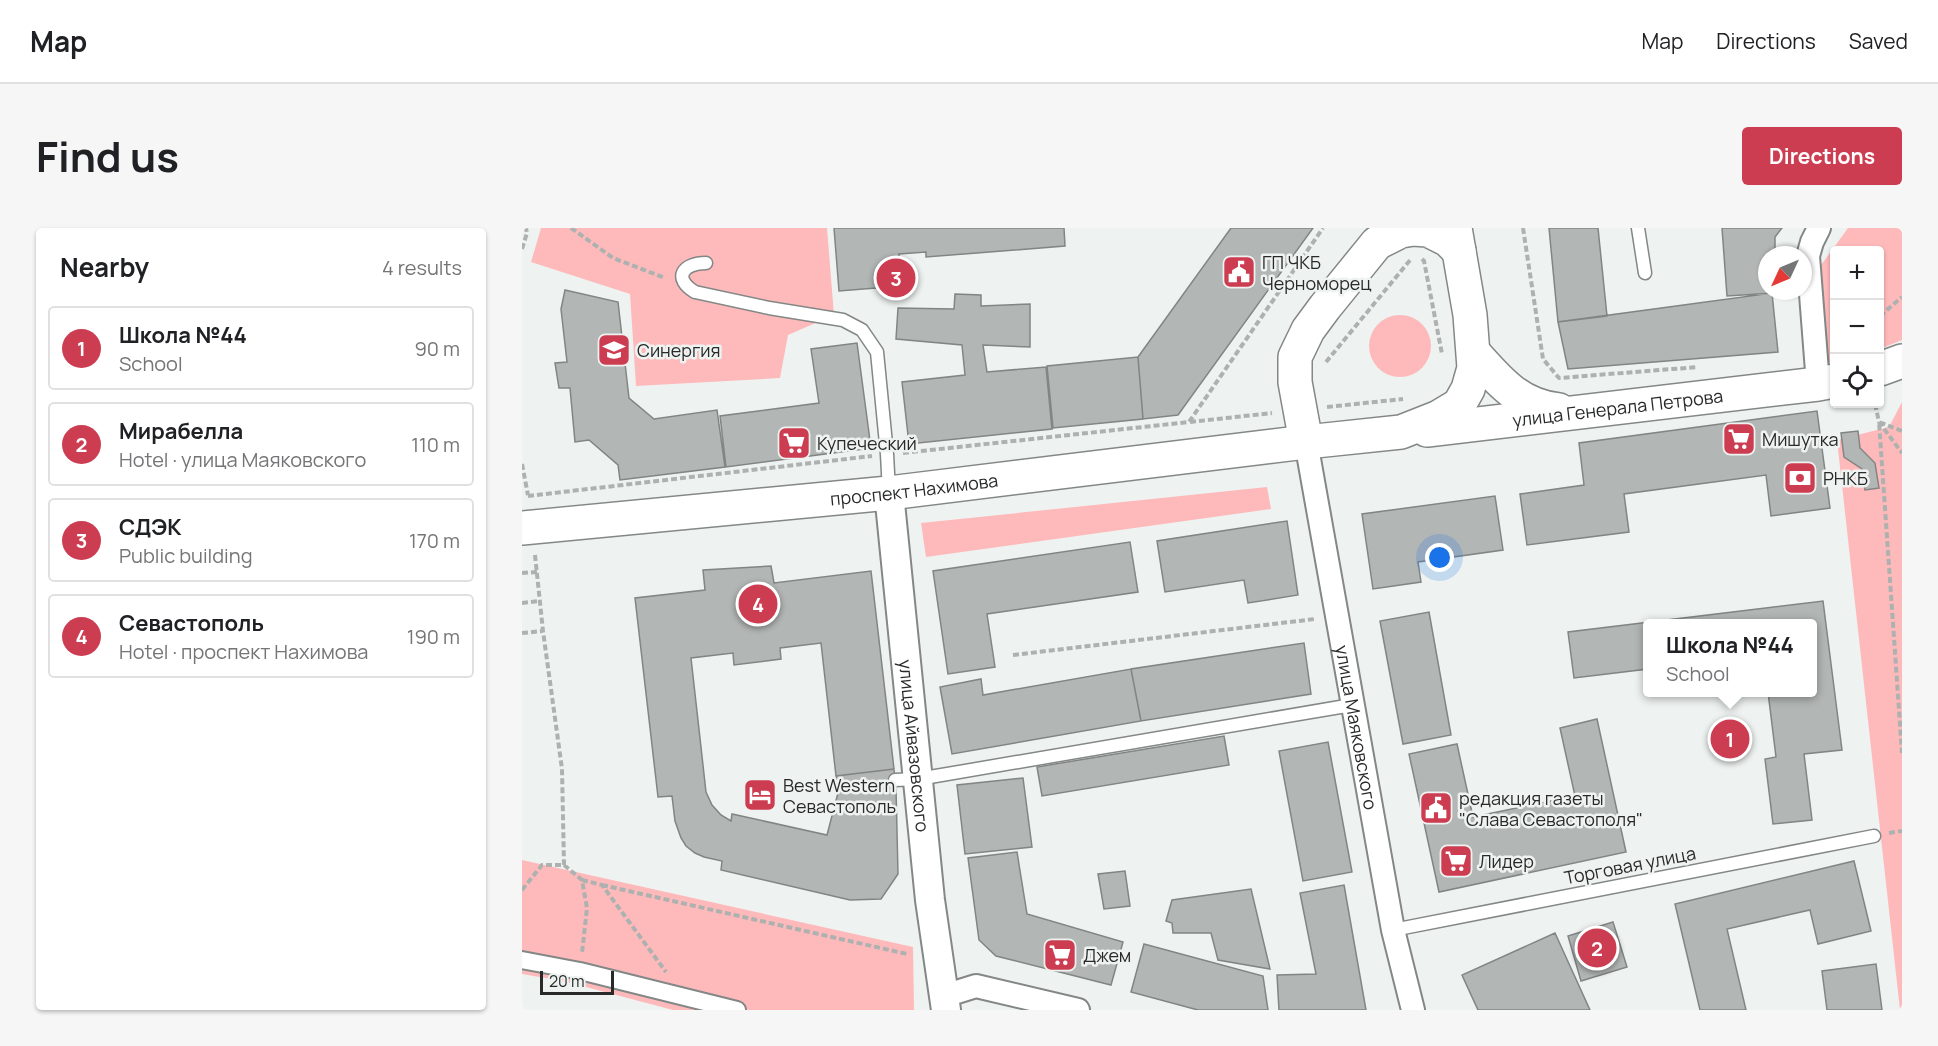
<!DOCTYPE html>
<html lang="en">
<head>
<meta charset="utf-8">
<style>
  :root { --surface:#fff; --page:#f6f6f6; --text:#202124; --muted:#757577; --line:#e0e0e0; --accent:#cd3d51 }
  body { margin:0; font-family:Manrope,sans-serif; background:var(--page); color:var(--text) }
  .controls { position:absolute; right:18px; top:18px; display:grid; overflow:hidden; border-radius:6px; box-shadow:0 2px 4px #0004 }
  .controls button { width:54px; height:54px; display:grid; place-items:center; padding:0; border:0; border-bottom:2px solid var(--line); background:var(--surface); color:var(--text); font:30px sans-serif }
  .compass { position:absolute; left:1236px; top:18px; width:54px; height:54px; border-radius:50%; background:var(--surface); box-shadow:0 2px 4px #0004; rotate:226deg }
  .scale { position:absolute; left:18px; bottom:15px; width:74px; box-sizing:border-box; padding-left:6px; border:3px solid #282a29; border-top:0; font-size:16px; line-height:21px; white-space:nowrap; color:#282a29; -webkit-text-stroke:4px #eef3f1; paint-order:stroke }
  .you { position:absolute; left:918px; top:330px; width:21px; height:21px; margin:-15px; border:4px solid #fff; border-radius:50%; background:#1a73e8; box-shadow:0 0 0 9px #1a73e833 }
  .badge { display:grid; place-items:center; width:39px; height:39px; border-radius:50%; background:var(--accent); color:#fff; font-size:20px; font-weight:700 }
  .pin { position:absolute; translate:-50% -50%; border:3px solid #fff; box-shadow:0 2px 6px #0006 }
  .popup { position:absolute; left:1121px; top:391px; width:174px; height:78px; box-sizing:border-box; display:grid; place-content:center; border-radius:6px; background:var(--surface); filter:drop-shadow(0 2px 4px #0005); font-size:20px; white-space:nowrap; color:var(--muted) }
  .popup b { font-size:22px; color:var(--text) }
  .popup::after { content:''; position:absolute; left:50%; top:100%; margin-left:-12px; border:12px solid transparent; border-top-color:var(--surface) }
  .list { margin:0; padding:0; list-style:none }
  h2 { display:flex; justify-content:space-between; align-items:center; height:78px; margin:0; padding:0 24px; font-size:26px }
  h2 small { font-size:20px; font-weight:400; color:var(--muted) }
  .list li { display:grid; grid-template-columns:39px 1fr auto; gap:18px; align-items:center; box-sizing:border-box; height:84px; margin:0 12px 12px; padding:0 12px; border:2px solid var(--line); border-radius:6px }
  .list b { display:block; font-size:22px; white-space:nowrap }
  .list p { margin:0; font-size:20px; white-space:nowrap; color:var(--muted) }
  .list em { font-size:20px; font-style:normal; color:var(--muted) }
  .icon { flex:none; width:33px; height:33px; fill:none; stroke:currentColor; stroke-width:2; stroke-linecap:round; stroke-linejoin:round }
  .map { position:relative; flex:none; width:1380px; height:782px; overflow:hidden; border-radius:6px }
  header { display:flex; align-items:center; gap:36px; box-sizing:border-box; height:84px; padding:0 30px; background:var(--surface); border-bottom:2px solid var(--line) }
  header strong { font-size:28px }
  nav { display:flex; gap:33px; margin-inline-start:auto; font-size:21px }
  .intro { display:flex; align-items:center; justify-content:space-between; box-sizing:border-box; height:144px; padding:0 36px }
  h1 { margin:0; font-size:42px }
  .button { padding:15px 27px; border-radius:6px; background:var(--accent); color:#fff; font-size:21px; font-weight:700 }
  main { display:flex; gap:36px; padding:0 36px }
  aside { flex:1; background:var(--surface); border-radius:6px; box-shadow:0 2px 4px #0004 }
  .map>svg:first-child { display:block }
  .green { fill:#febabb }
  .building { fill:#b2b6b5; stroke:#818584; stroke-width:1.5 }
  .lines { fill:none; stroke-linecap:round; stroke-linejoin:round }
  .service-casing { stroke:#838786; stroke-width:15 }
  .pedestrian-casing { stroke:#838786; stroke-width:20 }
  .minor-casing { stroke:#838786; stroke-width:26 }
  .tertiary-casing { stroke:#838786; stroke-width:32 }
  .secondary-casing { stroke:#838786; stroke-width:36 }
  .path { stroke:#adb1af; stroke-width:4; stroke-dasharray:6 3; stroke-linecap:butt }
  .service { stroke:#fff; stroke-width:12 }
  .pedestrian { stroke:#fff; stroke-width:16 }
  .minor { stroke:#fff; stroke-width:22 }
  .tertiary { stroke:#fff; stroke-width:28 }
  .secondary { stroke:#fff; stroke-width:33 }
  .labels { text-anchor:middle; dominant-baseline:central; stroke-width:5; stroke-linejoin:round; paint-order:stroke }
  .poi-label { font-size:18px; fill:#282a29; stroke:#eef3f1; text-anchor:start }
  .street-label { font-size:18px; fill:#282a29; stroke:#eef3f1 }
</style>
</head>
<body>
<header>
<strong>Map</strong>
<nav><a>Map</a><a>Directions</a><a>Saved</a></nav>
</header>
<div class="intro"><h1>Find us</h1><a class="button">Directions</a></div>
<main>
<aside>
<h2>Nearby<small>4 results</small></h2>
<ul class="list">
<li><span class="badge">1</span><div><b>Школа №44</b><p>School</p></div><em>90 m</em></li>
<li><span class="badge">2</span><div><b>Мирабелла</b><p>Hotel · улица Маяковского</p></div><em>110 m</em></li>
<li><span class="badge">3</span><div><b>СДЭК</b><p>Public building</p></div><em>170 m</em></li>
<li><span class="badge">4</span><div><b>Севастополь</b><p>Hotel · проспект Нахимова</p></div><em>190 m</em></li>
</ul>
</aside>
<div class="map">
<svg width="1380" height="782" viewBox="0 0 1380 782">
  <rect width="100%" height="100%" fill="#eef3f1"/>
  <path class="green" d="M19 0H305L312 87 266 107 258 150 114 158 108 66 9 34Z
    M1326 0H1380V112L1358 121V22H1312V133L1303 135 1294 44Z
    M847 118a31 31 0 1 1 62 0a31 31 0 1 1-62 0Z
    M1380 174V782H1378L1315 212 1367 199Z
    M745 259 749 281 404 329 399 295Z
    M0 632 391 719 392 782H151L41 753 0 746Z"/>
  <path class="building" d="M312 0H542L543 18 404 29V24L377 26 379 58 317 63Z
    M709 0H791L656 187 621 191 616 129Z
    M1027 0H1076L1085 88 1036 94Z
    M1200 0H1260L1253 9V27H1245V63H1252V65L1205 68Z
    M43 62 96 74 107 170 132 191 195 182 203 239 98 252 96 237 67 212 53 214 48 160H37L33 135 45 134 39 81Z
    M1250 65 1256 124 1046 141 1036 94Z
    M433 66 459 67V78L508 76V119L461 117 465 144 524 139 530 201 387 216 380 154 443 147 440 117 374 111 376 80 432 81Z
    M335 115 349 220 204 239 198 188 297 175 289 121Z
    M616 129 621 191 531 200 525 138Z
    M1295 183 1308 280 1249 288 1244 247 1102 266 1107 304 1005 317 998 266 1062 257 1057 215Z
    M1336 203 1338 220 1353 235 1357 260 1343 262 1340 241 1322 229 1319 205Z
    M973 268 981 322 896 334 899 354 851 361 840 286Z
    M765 293 776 367 726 375 722 352 643 364 635 313Z
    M608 314 616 364 465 386 473 439 426 446 411 343Z
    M249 338 252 355 349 343 372 541 314 548 299 415 258 420 259 431 212 437 211 425 169 430 184 564 190 577 199 587 209 593 210 586 305 607 317 561 374 560 376 646 359 671 328 672 199 642 200 633 182 629 173 625 164 618 159 610 153 593 150 568 136 569 113 370 183 362 181 342Z
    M1301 373 1320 522 1282 526 1290 592 1251 596 1243 531 1254 529 1246 464H1290V396H1126V441L1052 450 1046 404Z
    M907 384 929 507 881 516 858 393Z
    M782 415 789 466 619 493 609 441Z
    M609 441 619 493 430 526 418 459 459 451 461 467Z
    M1075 491 1104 624 917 664 887 526 935 516 951 589 1053 568 1038 500Z
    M702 508 707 537 520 568 515 539Z
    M806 514 830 644 781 653 757 523Z
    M372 541 374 560 317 561 314 548Z
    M501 550 510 619 443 626 435 557Z
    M495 624 505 686 601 714 589 757 474 728 457 712 446 630Z
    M1332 633 1349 703 1296 716 1288 682 1205 701 1224 782H1178L1153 676Z
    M603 643 608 678 582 681 576 646Z
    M822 657 844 782H757L755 747 794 746 778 665Z
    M729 661 748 741 696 732 689 705H651L650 695 644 693 650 672Z
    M1091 694 1105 739 1059 753 1046 708Z
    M1033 705 1068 782H956L940 747Z
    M622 716 741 748 746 782H676L609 764Z
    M1354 736 1360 782H1305L1300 743Z"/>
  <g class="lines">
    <defs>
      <path id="service" d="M1116 0 1123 45
        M184 35C161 35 150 50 173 64L247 80 321 92 340 102 355 124 365 226 367 264
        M373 552 396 551 830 477
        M871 702 1352 608"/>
      <path id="pedestrian" d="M0 732 58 743 215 782"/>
      <g id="minor">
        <path d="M1296 156 1286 28 1290 14 1297 0"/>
        <path id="s1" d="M784 214 871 702 891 782"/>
        <path d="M422 768 454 758 556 782"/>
      </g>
      <g id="tertiary">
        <path id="s2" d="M367 265 408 672 424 782"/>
      </g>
      <g id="secondary">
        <path d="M952 125C977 153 997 178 1037 182"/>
        <path d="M1358 141 1380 133"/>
        <path id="s3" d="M905 202 1296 156 1312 153"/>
        <path d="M784 214 773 154V129L786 102 803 79 855 15 879 3 891 1 906 2 926 12 937 23"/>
        <path id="s4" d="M0 300 367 265 784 214 879 204 917 189 937 177 946 161 952 140 948 87 933 0"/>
      </g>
    </defs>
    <use href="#service" class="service-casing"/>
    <use href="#pedestrian" class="pedestrian-casing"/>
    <use href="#minor" class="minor-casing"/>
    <use href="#tertiary" class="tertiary-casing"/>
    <use href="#secondary" class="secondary-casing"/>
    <path class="path" d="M49 0 91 30 143 50
      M1001 0 1021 131 1037 150 1176 139
      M0 21 5 5 4 0
      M900 31 902 33 920 126
      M1358 88 1380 69
      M804 134 889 31
      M1353 176 1357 194 1380 225
      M805 179 881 171
      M668 194 750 185
      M1380 203 1357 194 1380 525
      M381 225 667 194 801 0
      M0 236 6 267
      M6 268 350 228
      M13 327 21 403 40 541 42 637
      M0 345 15 344
      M0 375 18 373
      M0 405 21 403
      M491 427 793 391
      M1367 605 1380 603
      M60 652 80 657 144 744
      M80 657 385 726
      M0 662 20 637H42L60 652 65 680 60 725"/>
    <use href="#service" class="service"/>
    <use href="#pedestrian" class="pedestrian"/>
    <use href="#minor" class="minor"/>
    <use href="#tertiary" class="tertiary"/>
    <use href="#secondary" class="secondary"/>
  </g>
  <defs>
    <symbol id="civic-square" viewBox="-11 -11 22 22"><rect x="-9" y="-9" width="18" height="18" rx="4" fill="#cd3d51" stroke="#eef3f1"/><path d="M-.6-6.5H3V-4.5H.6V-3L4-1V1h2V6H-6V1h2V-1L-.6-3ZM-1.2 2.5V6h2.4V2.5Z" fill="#fff"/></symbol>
    <symbol id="university-square" viewBox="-11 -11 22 22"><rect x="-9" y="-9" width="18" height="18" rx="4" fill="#cd3d51" stroke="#eef3f1"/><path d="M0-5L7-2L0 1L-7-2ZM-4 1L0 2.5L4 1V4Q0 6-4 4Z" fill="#fff"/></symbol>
    <symbol id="supermarket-square" viewBox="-11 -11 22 22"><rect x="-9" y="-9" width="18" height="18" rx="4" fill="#cd3d51" stroke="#eef3f1"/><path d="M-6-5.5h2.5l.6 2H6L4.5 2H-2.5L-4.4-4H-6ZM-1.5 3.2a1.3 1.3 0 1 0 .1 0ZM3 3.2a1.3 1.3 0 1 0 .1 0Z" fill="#fff"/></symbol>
    <symbol id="bank-square" viewBox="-11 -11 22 22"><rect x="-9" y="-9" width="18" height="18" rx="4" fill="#cd3d51" stroke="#eef3f1"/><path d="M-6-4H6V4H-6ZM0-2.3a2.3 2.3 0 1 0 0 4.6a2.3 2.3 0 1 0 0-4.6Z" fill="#fff"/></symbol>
    <symbol id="hotel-square" viewBox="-11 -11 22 22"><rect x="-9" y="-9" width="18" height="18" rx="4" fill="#cd3d51" stroke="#eef3f1"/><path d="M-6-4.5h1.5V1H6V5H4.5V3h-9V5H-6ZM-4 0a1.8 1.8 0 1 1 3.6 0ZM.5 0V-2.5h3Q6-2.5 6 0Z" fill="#fff"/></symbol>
  </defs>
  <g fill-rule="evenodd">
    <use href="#civic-square" x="698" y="25" width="38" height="38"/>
    <use href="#university-square" x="73" y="103" width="38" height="38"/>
    <use href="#supermarket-square" x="1198" y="192" width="38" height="38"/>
    <use href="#supermarket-square" x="253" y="196" width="38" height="38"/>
    <use href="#bank-square" x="1259" y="231" width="38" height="38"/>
    <use href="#hotel-square" x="219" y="548" width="38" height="38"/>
    <use href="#civic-square" x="895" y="561" width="38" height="38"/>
    <use href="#supermarket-square" x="915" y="614" width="38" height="38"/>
    <use href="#supermarket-square" x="519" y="708" width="38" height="38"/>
  </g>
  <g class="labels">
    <g class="poi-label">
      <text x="740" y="34">ГП ЧКБ<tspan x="740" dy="21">Черноморец</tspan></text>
      <text x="115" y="122">Синергия</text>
      <text x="1240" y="211">Мишутка</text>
      <text x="295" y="215">Купеческий</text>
      <text x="1301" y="250">РНКБ</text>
      <text x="261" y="557">Best Western<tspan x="261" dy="21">Севастополь</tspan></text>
      <text x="937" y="570">редакция газеты<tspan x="937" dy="21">"Слава Севастополя"</tspan></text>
      <text x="957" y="633">Лидер</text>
      <text x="561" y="727">Джем</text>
    </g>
    <g class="street-label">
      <text stroke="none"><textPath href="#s3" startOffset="192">улица Генерала Петрова</textPath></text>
      <text stroke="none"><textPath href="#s4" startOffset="394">проспект Нахимова</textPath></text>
      <text stroke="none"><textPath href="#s1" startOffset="290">улица Маяковского</textPath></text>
      <text stroke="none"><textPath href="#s2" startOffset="254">улица Айвазовского</textPath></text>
      <text transform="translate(1108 637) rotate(-11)">Торговая улица</text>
    </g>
  </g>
</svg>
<div class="controls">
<button>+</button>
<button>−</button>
<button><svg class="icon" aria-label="locate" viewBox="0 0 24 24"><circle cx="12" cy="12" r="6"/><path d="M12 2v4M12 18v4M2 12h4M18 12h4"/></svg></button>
</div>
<svg class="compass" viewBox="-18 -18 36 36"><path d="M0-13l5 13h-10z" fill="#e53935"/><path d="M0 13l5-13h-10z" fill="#757577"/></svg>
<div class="scale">20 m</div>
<div class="you"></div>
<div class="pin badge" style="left:1208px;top:511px">1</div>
<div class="popup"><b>Школа №44</b>School</div>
<div class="pin badge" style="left:1075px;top:720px">2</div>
<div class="pin badge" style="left:374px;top:50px">3</div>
<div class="pin badge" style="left:236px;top:376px">4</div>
</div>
</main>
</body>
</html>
